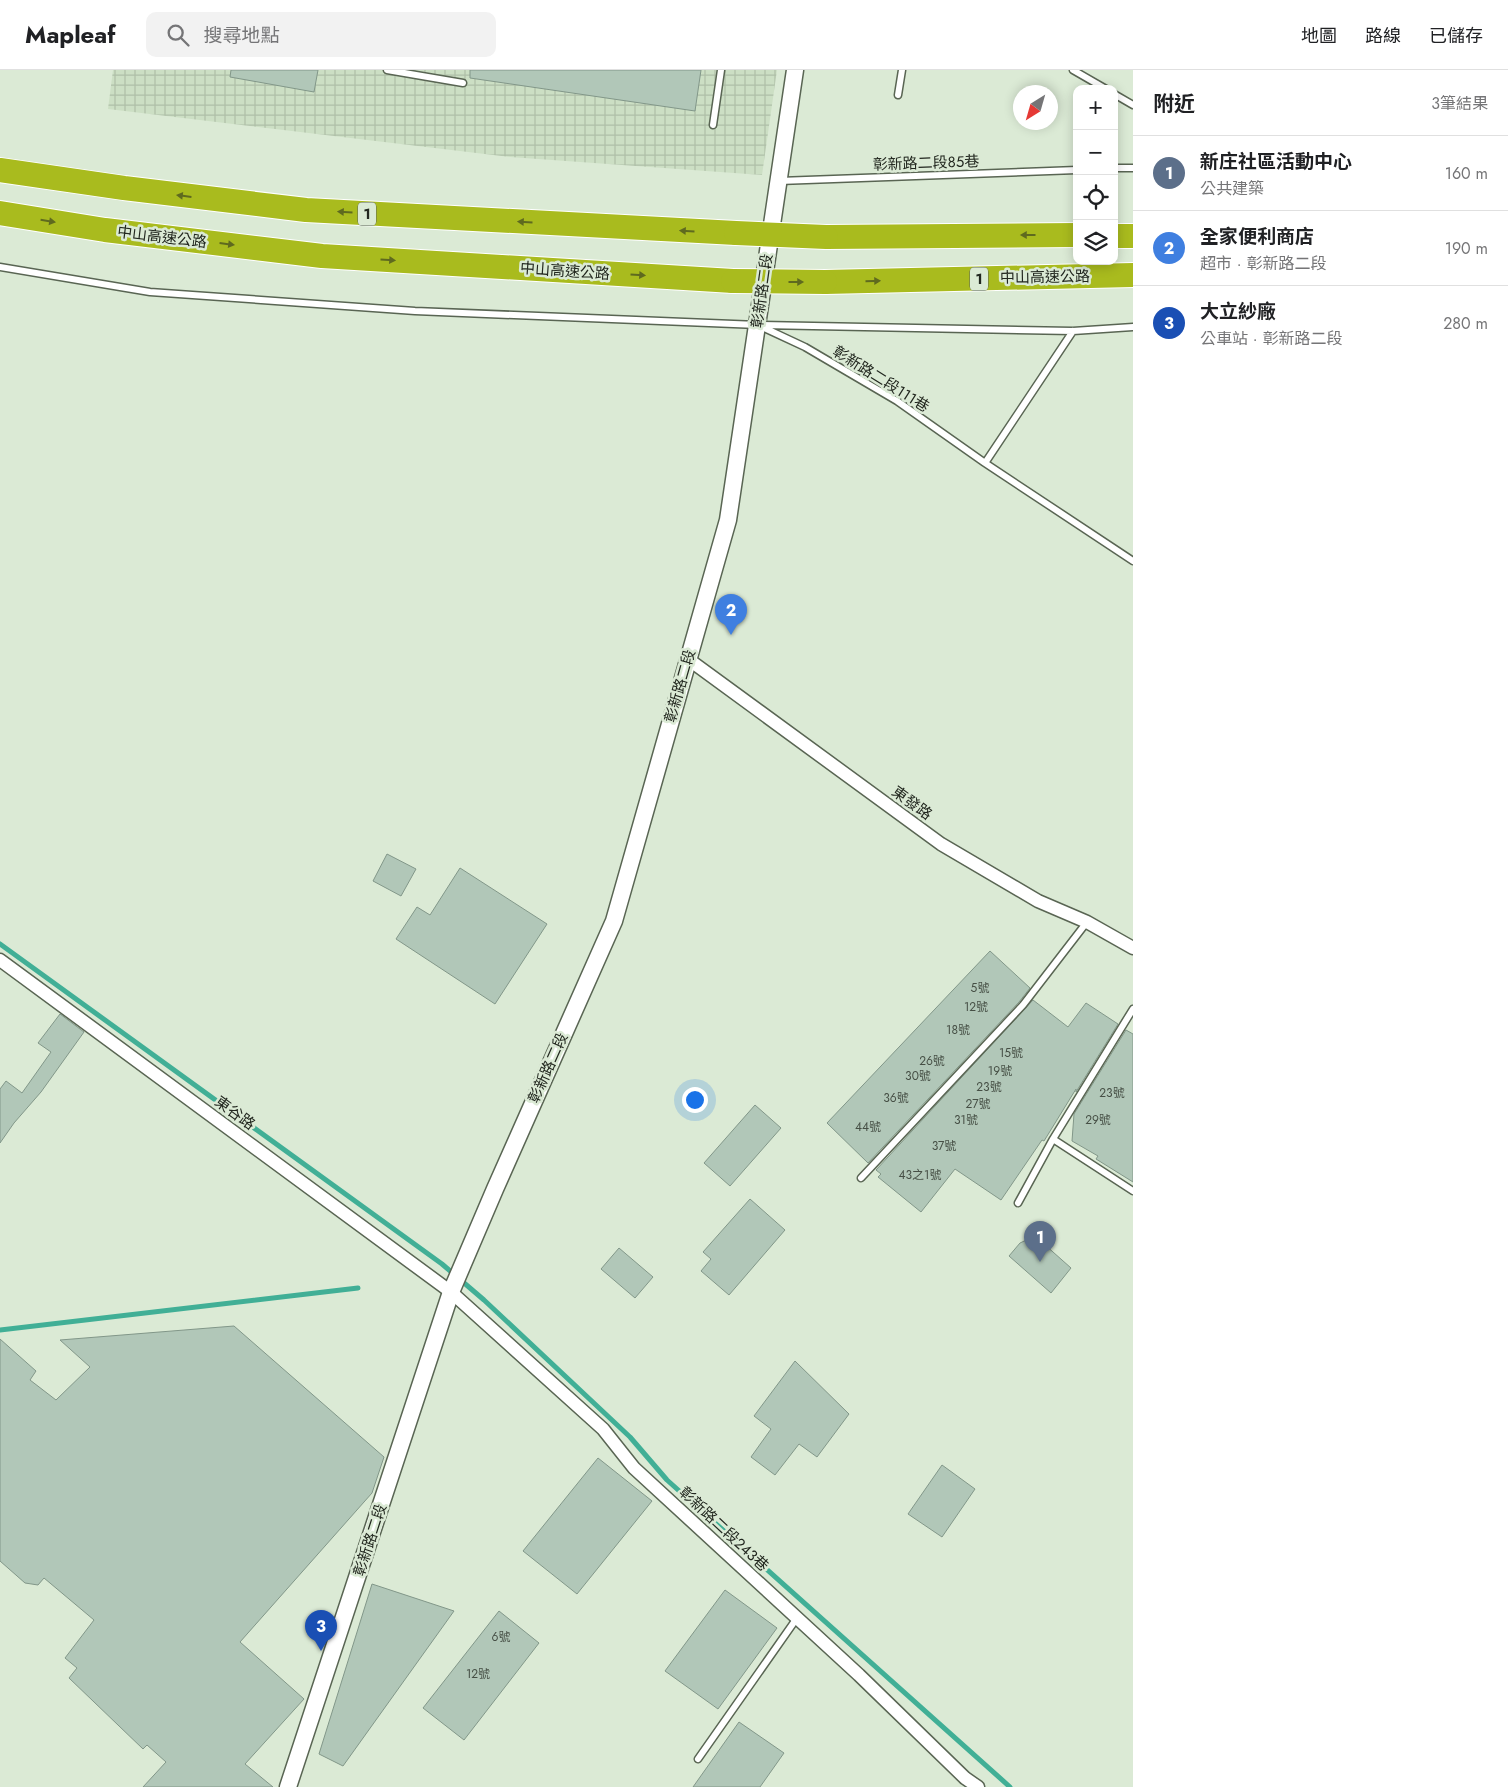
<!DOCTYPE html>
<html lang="zh-TW">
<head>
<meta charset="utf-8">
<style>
  :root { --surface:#fff; --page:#f2f2f2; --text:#202124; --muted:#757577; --line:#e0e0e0; --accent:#ea580c }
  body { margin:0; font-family:Jost,"Noto Sans TC",sans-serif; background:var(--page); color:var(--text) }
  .controls { position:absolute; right:15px; top:15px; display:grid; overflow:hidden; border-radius:10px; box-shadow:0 2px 12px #0003 }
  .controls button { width:45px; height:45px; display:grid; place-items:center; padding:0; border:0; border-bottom:1px solid var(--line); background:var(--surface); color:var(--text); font:25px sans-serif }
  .compass { position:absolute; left:1013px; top:15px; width:45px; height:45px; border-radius:50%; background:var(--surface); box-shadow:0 2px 12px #0003; rotate:217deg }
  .you { position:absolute; left:694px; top:1029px; width:18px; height:18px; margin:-12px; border:4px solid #fff; border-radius:50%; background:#1a73e8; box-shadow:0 0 0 8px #1a73e833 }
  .badge { display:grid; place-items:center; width:32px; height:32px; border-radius:50%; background:var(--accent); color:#fff; font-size:16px; font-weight:700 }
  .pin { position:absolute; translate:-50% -41px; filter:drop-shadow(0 1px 2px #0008) }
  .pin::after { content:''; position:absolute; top:26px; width:18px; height:15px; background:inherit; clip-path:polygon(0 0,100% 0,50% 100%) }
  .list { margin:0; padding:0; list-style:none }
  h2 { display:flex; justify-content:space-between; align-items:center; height:65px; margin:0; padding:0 20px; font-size:21px }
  h2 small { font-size:16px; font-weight:400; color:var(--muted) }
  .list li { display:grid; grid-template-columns:32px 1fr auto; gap:15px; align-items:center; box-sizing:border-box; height:75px; padding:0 20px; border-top:1px solid var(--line) }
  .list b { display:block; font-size:19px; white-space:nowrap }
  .list p { margin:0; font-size:16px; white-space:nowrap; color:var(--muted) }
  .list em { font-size:16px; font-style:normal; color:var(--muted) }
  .icon { flex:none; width:28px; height:28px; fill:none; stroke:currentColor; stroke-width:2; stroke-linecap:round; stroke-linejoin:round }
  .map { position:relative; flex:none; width:1133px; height:1717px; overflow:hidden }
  header { display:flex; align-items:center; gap:30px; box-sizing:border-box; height:70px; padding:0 25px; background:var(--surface); border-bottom:1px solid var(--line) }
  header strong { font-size:24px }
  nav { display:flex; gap:28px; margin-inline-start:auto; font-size:18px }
  .search { width:350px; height:45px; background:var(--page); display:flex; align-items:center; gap:12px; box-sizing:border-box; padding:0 18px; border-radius:10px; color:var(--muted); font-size:19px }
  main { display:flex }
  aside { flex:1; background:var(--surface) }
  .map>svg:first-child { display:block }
  .industrial { fill:url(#industrial-grid) }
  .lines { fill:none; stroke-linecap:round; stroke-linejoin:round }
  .stream { stroke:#41af96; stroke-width:5 }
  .building { fill:#b1c7b8; stroke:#829789 }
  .service-casing { stroke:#596553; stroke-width:9 }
  .minor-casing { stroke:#596553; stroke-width:15 }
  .tertiary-casing { stroke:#596553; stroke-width:19 }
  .motorway-casing { stroke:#fff; stroke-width:26 }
  .service { stroke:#fff; stroke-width:6 }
  .minor { stroke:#fff; stroke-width:12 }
  .tertiary { stroke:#fff; stroke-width:16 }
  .motorway { stroke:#a9bb1e; stroke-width:24 }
  .motorway-bridge-casing { stroke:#fff; stroke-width:26; stroke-linecap:butt }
  .motorway-bridge { stroke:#a9bb1e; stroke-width:24 }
  .oneway { fill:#5f6a1f }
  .labels { text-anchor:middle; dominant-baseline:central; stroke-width:5; stroke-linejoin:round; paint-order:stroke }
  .number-label { font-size:12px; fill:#464f45 }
  .shield { fill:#dbead5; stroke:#5a6256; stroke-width:1 }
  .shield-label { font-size:14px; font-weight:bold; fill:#22271f }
  .street-label { font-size:15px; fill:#22271f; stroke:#dbead5 }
</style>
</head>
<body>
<header>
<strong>Mapleaf</strong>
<div class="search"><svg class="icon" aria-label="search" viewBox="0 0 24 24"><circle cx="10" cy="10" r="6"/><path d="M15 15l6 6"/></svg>搜尋地點</div>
<nav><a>地圖</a><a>路線</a><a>已儲存</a></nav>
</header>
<main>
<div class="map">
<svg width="1133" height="1717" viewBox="0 0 1133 1717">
  <defs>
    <pattern id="industrial-grid" width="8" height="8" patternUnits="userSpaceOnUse" patternTransform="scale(1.25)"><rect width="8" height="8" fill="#ccdfc4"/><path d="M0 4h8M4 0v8" fill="none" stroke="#afbfa8"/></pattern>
  </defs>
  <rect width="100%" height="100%" fill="#dbead5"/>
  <path class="industrial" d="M113 0H777L762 105 510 87 108 39Z"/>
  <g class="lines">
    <path class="stream" d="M0 874 442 1194 484 1230 630 1367 667 1410 1010 1717
      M0 1260 358 1218"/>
  </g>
  <path class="building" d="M231 0H318L314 22 230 7Z
    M470 0H701L695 41 470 8Z
    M387 784 416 799 401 826 373 811Z
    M460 798 547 854 495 934 396 869 417 837 430 845Z
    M990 881 1030 918 1019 932 868 1093 827 1053Z
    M1033 930 1068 957 1086 933 1118 954 1076 1022V1019L1044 1071 1042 1070 1001 1130 955 1099 921 1142 878 1107 881 1104 876 1100Z
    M60 944 84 962 41 1022 14 1053 0 1073V1019L6 1011 22 1023 51 982 38 973Z
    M1126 960 1133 964V1112L1096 1089 1098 1086 1072 1071 1074 1044Z
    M755 1035 781 1058 730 1116 704 1093Z
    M750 1129 785 1160 729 1225 701 1201 711 1189 703 1182Z
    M1035 1166 1071 1198 1051 1223 1009 1186 1020 1173Z
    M619 1178 653 1207 635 1228 601 1199Z
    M234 1256 384 1387 372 1423 240 1572 304 1629 245 1694 273 1717H143L166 1692 147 1675 143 1679 69 1608 77 1598 65 1588 94 1550 44 1508 38 1515 25 1513 0 1491V1269L36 1301 30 1310 56 1330 90 1297 60 1270Z
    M795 1291 849 1344 817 1387 799 1374 775 1405 751 1387 771 1359 754 1346Z
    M598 1388 652 1431 577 1524 523 1481Z
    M942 1395 975 1419 942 1467 908 1444Z
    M372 1514 454 1541 343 1696 319 1684Z
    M725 1520 777 1558 718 1639 665 1601Z
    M499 1541 539 1573 464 1670 423 1638Z
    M739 1652 784 1683 760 1717H693Z"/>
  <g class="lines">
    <defs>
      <path id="service" d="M387 0 463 13
        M1073 0 1106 19
        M1114 24 1133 35
        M898 25 902 0
        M713 55 721 0
        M1114 98H1133
        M779 111 1077 100
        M0 197 150 222 415 241 758 255 1073 261 1133 257
        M760 256 805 277 897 331 985 393 1133 491
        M985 393 1073 261
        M1053 1069 1133 1121
        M861 1108 1023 935 1087 852
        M1018 1133 1053 1069 1133 939
        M698 1689 797 1548"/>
      <path id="minor" d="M688 589 941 774 1038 831 1087 852 1133 878
        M0 890 451 1222 603 1359 634 1398 859 1605 965 1708 978 1717"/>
      <path id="tertiary" d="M288 1717 451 1222 495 1119 614 851 728 450 795 0"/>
      <path id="motorway" d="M0 100 124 118 306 140 736 163
        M0 143 105 160 322 186 733 211
        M1114 166H1133
        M826 167 1077 165
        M825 212 1133 205"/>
    </defs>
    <use href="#service" class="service-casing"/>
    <use href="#minor" class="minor-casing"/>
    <use href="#tertiary" class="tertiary-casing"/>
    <use href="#motorway" class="motorway-casing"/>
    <use href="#service" class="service"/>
    <use href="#minor" class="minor"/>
    <use href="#tertiary" class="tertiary"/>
    <use href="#motorway" class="motorway"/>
    <defs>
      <path id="motorway-bridge" d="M736 163 826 167
        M733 211 825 212"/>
    </defs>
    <use href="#motorway-bridge" class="motorway-bridge-casing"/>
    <use href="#motorway-bridge" class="motorway-bridge"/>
  </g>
  <defs><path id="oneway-solid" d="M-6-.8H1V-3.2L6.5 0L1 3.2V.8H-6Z" transform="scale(1.25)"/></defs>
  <g class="oneway">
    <use href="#oneway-solid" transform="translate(184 126) rotate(-173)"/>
    <use href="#oneway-solid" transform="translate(345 142) rotate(-177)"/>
    <use href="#oneway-solid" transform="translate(48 151) rotate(9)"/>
    <use href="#oneway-solid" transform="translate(525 152) rotate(-177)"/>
    <use href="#oneway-solid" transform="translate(687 161) rotate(-177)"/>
    <use href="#oneway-solid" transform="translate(1028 165) rotate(-180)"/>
    <use href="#oneway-solid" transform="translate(227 174) rotate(7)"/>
    <use href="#oneway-solid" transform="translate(388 190) rotate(4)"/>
    <use href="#oneway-solid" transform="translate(638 205) rotate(4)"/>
    <use href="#oneway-solid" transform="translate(873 211) rotate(-1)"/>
    <use href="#oneway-solid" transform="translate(796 212)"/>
  </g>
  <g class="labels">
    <g class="number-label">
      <text x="980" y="918">5號</text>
      <text x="976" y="937">12號</text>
      <text x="958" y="960">18號</text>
      <text x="1011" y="983">15號</text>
      <text x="932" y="991">26號</text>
      <text x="1000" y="1001">19號</text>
      <text x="918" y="1006">30號</text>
      <text x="989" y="1017">23號</text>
      <text x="1112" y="1023">23號</text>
      <text x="896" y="1028">36號</text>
      <text x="978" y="1034">27號</text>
      <text x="966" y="1050">31號</text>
      <text x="1098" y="1050">29號</text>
      <text x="868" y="1057">44號</text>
      <text x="944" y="1076">37號</text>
      <text x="920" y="1105">43之1號</text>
      <text x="501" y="1567">6號</text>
      <text x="478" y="1604">12號</text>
    </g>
    <g class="shield">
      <rect x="358" y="132.5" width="18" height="23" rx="4"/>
      <rect x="970" y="197.5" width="18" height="23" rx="4"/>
    </g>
    <g class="shield-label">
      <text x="367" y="144">1</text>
      <text x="979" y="209">1</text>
    </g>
    <g class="street-label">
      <text transform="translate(926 93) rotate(-2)">彰新路二段85巷</text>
      <text transform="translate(162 167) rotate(7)">中山高速公路</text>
      <text transform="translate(565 201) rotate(4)">中山高速公路</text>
      <text transform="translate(1045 207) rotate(-1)">中山高速公路</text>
      <text transform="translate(762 221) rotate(-82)">彰新路二段</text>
      <text transform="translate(881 309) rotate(32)">彰新路二段111巷</text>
      <text transform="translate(680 616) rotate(-74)">彰新路二段</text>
      <text transform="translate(912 733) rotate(36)">東發路</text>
      <text transform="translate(548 998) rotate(-66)">彰新路二段</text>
      <text transform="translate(235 1043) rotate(36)">東谷路</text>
      <text transform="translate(724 1459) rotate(43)">彰新路二段243巷</text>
      <text transform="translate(370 1470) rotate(-72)">彰新路二段</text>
    </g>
  </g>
</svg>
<div class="controls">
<button>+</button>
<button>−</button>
<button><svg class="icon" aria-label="locate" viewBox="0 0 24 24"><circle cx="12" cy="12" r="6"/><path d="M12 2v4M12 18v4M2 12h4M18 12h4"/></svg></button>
<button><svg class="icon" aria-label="layers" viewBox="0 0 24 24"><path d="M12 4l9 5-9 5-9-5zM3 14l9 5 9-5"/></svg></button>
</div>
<svg class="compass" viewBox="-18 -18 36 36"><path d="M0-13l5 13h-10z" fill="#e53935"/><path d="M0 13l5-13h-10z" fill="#757577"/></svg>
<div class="you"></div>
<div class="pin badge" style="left:1040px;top:1192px;background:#5c6f8a">1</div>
<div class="pin badge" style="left:731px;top:565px;background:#3f7fe0">2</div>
<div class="pin badge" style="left:321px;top:1581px;background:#1a4fb4">3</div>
</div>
<aside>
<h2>附近<small>3筆結果</small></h2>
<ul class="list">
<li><span class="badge" style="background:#5c6f8a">1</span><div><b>新庄社區活動中心</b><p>公共建築</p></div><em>160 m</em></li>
<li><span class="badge" style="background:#3f7fe0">2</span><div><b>全家便利商店</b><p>超市 · 彰新路二段</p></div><em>190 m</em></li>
<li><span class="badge" style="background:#1a4fb4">3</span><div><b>大立紗廠</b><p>公車站 · 彰新路二段</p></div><em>280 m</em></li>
</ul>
</aside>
</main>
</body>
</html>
